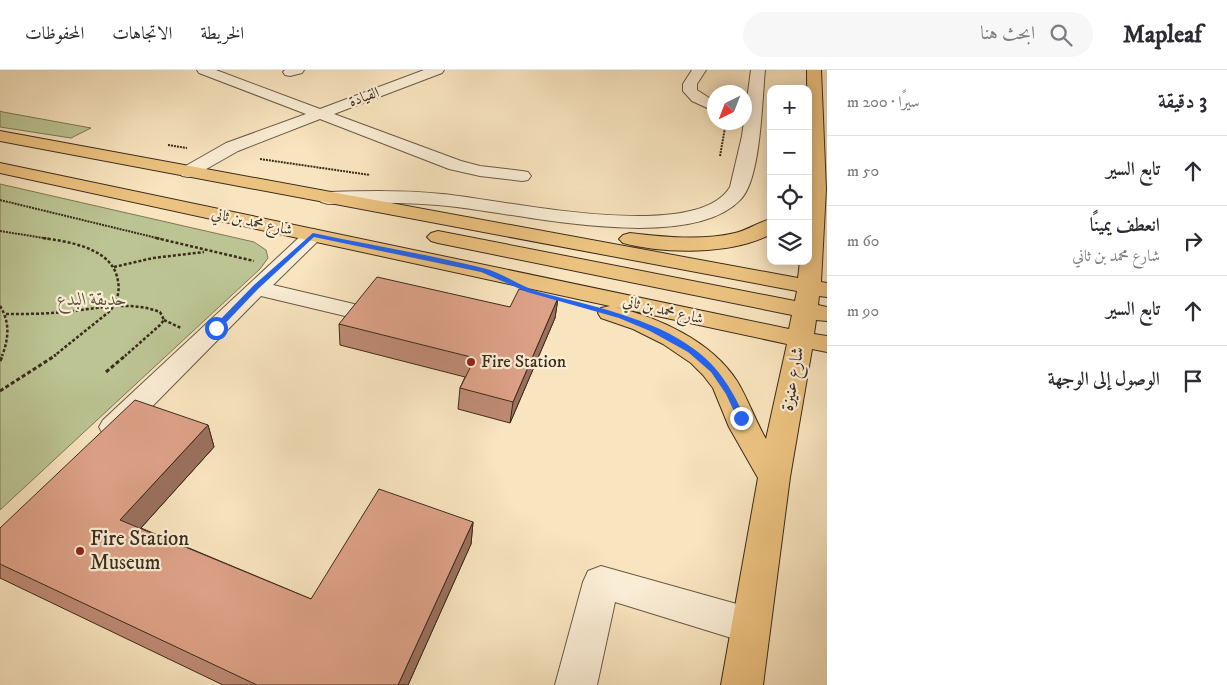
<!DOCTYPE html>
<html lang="ar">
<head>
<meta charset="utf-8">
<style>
  :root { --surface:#fff; --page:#f7f7f7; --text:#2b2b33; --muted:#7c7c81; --line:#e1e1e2 }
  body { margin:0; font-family:"IM FELL DW Pica",Amiri,serif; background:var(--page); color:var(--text); direction:rtl }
  .controls { position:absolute; right:15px; top:15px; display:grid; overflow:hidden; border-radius:10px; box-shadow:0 2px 12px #0003 }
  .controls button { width:45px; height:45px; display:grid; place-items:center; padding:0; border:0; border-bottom:1px solid var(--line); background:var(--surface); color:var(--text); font:25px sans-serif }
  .compass { position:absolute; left:707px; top:15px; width:45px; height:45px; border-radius:50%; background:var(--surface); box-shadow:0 2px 12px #0003; rotate:222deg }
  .stop { position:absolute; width:15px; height:15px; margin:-11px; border:4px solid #2563eb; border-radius:50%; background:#fff }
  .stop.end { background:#2563eb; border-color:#fff; box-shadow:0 1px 5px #0008 }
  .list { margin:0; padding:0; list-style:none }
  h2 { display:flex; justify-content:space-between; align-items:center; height:65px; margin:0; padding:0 20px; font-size:21px }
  h2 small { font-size:16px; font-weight:400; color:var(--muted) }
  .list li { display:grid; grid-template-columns:32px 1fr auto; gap:15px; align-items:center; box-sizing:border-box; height:70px; padding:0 20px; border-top:1px solid var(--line) }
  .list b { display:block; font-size:19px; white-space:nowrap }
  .list p { margin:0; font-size:16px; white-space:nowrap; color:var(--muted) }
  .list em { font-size:16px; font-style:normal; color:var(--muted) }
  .icon { flex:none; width:28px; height:28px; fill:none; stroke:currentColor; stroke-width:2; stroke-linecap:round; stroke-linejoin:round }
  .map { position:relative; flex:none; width:827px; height:615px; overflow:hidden; direction:ltr }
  header { display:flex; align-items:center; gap:30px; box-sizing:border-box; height:70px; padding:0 25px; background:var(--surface); border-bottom:1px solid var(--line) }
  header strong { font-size:24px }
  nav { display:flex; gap:28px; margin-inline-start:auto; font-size:18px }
  .search { width:350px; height:45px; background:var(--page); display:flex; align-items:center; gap:12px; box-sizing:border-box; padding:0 18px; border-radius:28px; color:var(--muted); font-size:19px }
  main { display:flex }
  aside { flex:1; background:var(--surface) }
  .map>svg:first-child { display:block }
  .green { fill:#bcc493; stroke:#7c7857 }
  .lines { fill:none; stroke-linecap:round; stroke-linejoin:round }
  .minor-casing { stroke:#6a5a44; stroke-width:2 }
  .major-casing { stroke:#3b2c1b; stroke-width:2 }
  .path-far2 { stroke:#3b2c1b; stroke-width:2; stroke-dasharray:2 1; stroke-linecap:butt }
  .path-far1 { stroke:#3b2c1b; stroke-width:2.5; stroke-dasharray:3 2; stroke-linecap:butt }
  .path { stroke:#3b2c1b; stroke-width:3; stroke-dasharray:4 2.5; stroke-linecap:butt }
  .minor { fill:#faedd5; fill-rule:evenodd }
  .major { fill:#ecc280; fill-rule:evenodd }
  .wall { fill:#be8a74; stroke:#3b2c1b }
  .shaded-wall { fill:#9b715e; stroke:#3b2c1b }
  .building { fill:#dda187; stroke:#3b2c1b }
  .route { fill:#2563eb }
  .poi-dot { fill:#8f2418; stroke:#faedd5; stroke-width:2 }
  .labels { text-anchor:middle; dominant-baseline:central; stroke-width:4.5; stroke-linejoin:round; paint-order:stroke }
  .far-street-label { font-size:15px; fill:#3b2c1b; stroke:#faedd5 }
  .park-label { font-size:18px; font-style:italic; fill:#5b5239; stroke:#faedd5 }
  .poi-label { font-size:18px; fill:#3b2c1b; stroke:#faedd5; text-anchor:start }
  .street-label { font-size:18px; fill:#3b2c1b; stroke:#faedd5 }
  .near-poi-label { font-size:21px; fill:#3b2c1b; stroke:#faedd5; text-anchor:start }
</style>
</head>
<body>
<header>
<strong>Mapleaf</strong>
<div class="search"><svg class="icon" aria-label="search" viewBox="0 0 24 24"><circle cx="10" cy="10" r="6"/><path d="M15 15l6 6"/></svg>ابحث هنا</div>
<nav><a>الخريطة</a><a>الاتجاهات</a><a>المحفوظات</a></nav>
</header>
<main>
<aside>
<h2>3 دقيقة<small>سيرًا · 200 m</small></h2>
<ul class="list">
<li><svg class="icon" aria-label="ahead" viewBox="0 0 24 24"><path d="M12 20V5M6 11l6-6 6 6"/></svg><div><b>تابع السير</b></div><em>50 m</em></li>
<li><svg class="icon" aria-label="right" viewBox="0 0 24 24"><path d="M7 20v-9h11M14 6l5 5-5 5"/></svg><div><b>انعطف يمينًا</b><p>شارع محمد بن ثاني</p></div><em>60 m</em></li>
<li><svg class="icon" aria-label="ahead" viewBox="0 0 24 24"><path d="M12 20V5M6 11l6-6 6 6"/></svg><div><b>تابع السير</b></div><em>90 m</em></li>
<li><svg class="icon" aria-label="arrive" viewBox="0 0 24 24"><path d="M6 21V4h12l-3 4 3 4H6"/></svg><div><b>الوصول إلى الوجهة</b></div></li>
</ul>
</aside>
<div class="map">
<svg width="827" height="615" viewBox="0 0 827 615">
  <rect width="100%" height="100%" fill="#f8e4bf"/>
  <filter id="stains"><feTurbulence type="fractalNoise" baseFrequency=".004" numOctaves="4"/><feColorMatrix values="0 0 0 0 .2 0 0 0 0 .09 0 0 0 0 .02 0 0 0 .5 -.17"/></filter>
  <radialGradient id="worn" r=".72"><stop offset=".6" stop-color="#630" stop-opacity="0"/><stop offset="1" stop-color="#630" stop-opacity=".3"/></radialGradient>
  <path class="green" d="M0 41 3 42 91 58 71 68 0 57Z
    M0 114 254 172 266 180 268 188 260 199 0 440Z"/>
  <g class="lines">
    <defs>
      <path id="minor" d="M197 0H216L320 39 424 0H444L442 3 334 44 461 91 480 96 522 101 528 102 531 106 528 110 522 111 480 106 449 99 320 49 238 81 194 106 188 107 182 106 179 102 182 98 226 73 306 44 199 3Z
        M285 0H304L302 3 290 6 285 5 283 2Z
        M692 0H706L697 14V20L714 31V41L692 31 683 21V14Z
        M751 0H765C762 29 761 109 741 129 690 184 524 145 457 137 414 132 371 132 328 134L321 132 318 128 321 124 328 122C366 121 404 120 442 124 500 129 696 175 730 117L742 66Z
        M313 159 320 161 324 165 320 169 273 215 354 234 357 239 354 244 345 246 261 226 125 364 114 368 103 364 99 357 103 350 306 161Z
        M601 496 751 538 765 543 770 556 765 569 751 574 615 532 597 615H555L583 512 588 501Z"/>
      <path id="major" d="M807 0H821L826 119 821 212 827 213V227L819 226 818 235 827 237V251L816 250 814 264 827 266V282L812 279 790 407 763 615H721L758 408 729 357 713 318 703 305 691 293 663 274 633 259 601 248 598 243 601 238 610 236 0 103V93L789 259 792 245 438 173 431 171 427 167 431 163 438 161 795 231 797 221 0 71V61L798 208 800 191H808ZM615 237 787 274 766 369C755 350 748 329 737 311 711 271 660 248 615 237Z
        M771 149V164C732 185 664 184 623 173L619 169 623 165 630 163C664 167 701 171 735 163 748 160 758 152 771 149Z"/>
    </defs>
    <use href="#minor" class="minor-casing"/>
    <use href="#major" class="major-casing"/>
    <path class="path-far2" d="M168 75 187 78
      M720 86 726 52
      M260 89 370 105
      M0 130 161 169
      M0 161 50 169"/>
    <path class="path-far1" d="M43 168C70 172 113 178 118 211 120 222 117 232 110 241L54 286
      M156 168 254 191
      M114 197 153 188 204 182
      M0 236C10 252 9 268 2 286
      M6 244C25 244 45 244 64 242 96 239 129 230 160 242L164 250 160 255 125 286
      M164 250 181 258"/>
    <path class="path" d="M0 291 3 285
      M106 302 126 285
      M0 321 56 285"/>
    <use href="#minor" class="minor"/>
    <use href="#major" class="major"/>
  </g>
  <path class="wall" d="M558 228 555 248 510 353 458 339 460 318 465 307 340 275 339 254 510 237Z
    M208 355 214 377 141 458 311 529 473 452 471 474 408 615H223L0 508V458Z"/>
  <path class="shaded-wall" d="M558 228 555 248 510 353 513 332Z
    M208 355 214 377 129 471 120 450Z
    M473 452 471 474 408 615H398Z"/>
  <path class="building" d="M377 207 510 237 519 219 558 228 513 332 460 318 475 288 339 254Z
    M135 330 208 355 120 450 311 529 379 419 473 452 398 615H257L0 494V458Z"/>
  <path class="route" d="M313 163C369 175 427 184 483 198 503 203 520 216 539 222 588 235 653 248 694 279 719 297 733 321 745 348L744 350H738L726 324 711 302 688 282 650 261 619 248 527 222 481 202 314 167 258 219 219 260H213V257L253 216Z"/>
  <g class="poi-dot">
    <circle cx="471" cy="292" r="5"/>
    <circle cx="80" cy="481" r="5"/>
  </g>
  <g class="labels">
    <g class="far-street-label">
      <text transform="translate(364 27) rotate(-20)">القيادة</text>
      <text transform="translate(252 152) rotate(12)">شارع محمد بن ثاني</text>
      <text transform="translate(663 240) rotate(13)">شارع محمد بن ثاني</text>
    </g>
    <g class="park-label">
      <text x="92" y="230">حديقة البدع</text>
    </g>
    <g class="poi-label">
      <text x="481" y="292">Fire Station</text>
    </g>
    <g class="street-label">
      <text transform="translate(793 309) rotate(-80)">شارع عنيزة</text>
    </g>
    <g class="near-poi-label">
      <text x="90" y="469">Fire Station<tspan x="90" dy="24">Museum</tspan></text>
    </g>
  </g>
  <rect width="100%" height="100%" filter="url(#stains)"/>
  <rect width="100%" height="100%" fill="url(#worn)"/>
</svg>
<div class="controls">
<button>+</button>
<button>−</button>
<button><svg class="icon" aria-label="locate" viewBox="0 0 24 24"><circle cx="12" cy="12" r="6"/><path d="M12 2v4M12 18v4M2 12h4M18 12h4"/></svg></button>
<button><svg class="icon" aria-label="layers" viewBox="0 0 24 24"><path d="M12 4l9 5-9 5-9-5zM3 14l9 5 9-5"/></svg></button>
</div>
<svg class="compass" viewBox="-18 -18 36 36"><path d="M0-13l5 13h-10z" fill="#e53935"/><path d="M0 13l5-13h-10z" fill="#7c7c81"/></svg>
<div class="stop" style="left:216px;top:258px"></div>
<div class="stop end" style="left:741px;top:348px"></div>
</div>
</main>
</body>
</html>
